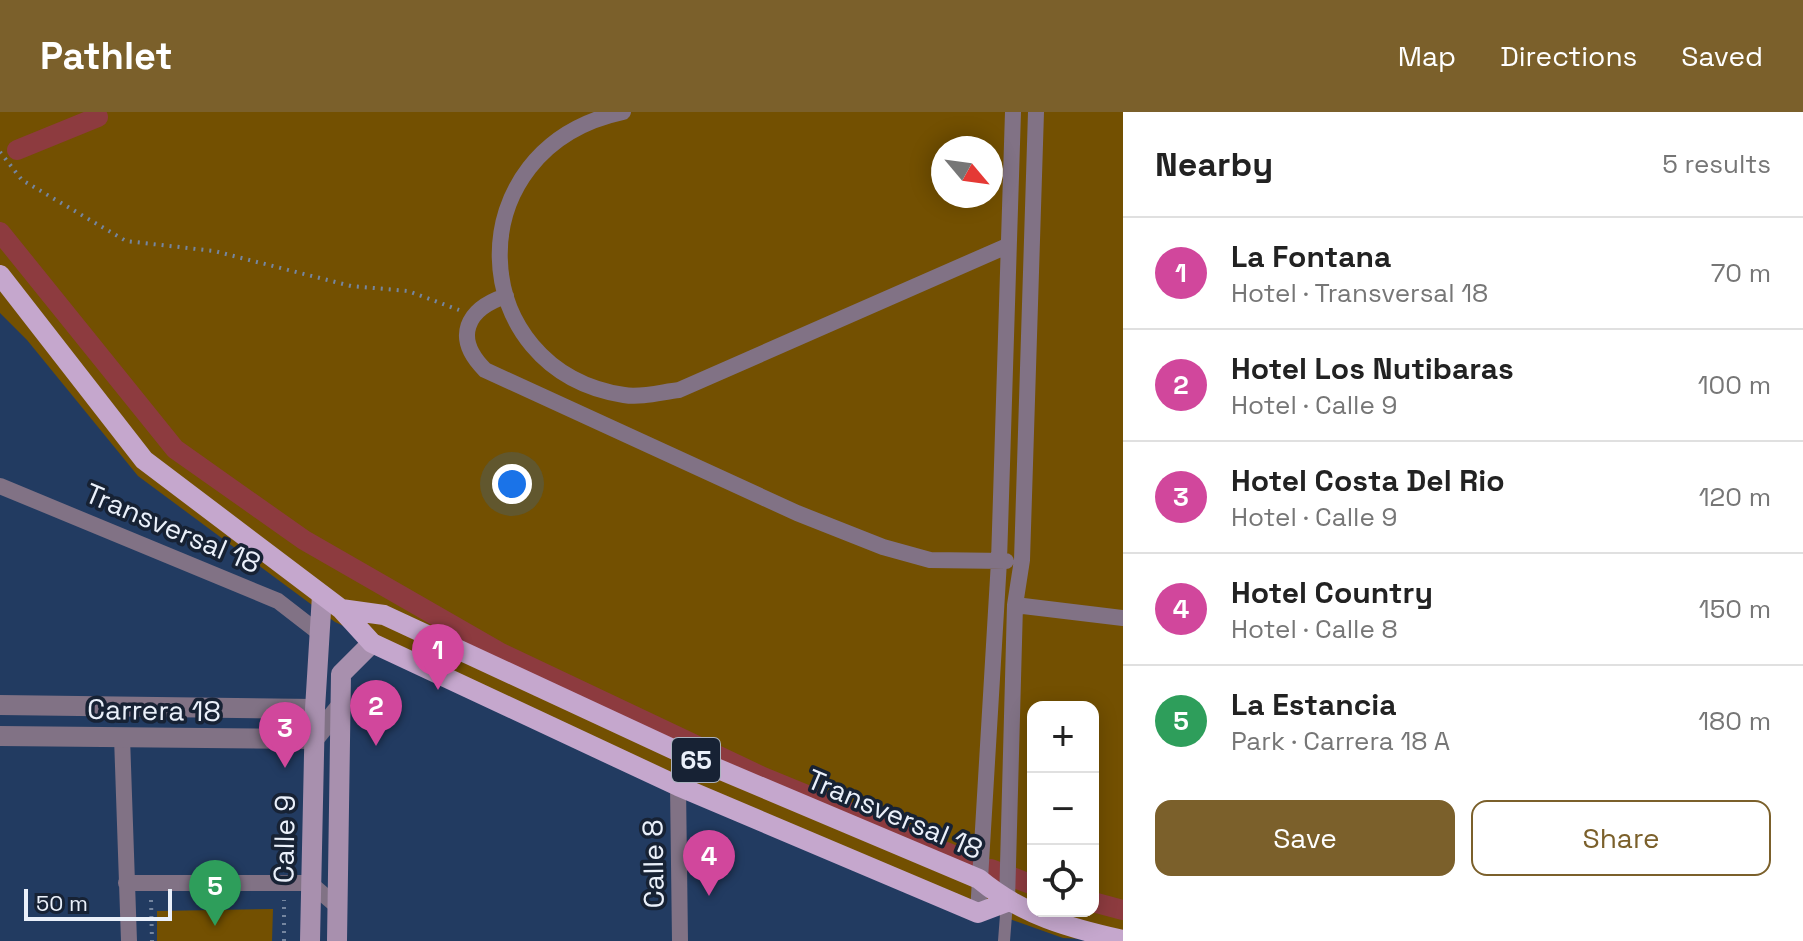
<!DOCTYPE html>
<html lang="en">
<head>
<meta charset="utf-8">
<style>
  :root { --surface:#fff; --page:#f6f6f6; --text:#222; --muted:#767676; --line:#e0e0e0; --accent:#7b602b }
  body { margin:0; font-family:"Space Grotesk",sans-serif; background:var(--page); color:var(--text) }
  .controls { position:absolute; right:24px; bottom:24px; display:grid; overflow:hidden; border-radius:16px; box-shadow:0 4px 20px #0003 }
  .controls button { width:72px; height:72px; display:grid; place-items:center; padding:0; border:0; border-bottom:2px solid var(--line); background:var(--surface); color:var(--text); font:40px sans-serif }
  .compass { position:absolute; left:931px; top:24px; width:72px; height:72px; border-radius:50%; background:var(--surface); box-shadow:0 4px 20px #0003; rotate:119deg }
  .scale { position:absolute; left:24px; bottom:20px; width:148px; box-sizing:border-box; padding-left:8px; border:4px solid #eaf0fa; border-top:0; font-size:22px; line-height:28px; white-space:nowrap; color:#eaf0fa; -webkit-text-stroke:6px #172234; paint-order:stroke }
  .you { position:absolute; left:512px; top:372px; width:28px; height:28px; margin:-20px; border:6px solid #fff; border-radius:50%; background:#1a73e8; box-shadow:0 0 0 12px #1a73e833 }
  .badge { display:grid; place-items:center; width:52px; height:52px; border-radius:50%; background:var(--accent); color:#fff; font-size:26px; font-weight:700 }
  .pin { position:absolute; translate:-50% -66px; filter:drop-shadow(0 2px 4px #0008) }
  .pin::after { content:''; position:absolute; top:42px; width:28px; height:24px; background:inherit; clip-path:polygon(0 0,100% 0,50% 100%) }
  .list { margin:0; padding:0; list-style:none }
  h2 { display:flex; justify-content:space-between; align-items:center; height:104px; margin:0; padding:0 32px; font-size:34px }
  h2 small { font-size:26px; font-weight:400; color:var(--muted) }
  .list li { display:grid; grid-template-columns:52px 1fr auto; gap:24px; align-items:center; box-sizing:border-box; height:112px; padding:0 32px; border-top:2px solid var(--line) }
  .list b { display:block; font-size:30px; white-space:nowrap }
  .list p { margin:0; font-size:26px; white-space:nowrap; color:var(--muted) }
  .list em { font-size:26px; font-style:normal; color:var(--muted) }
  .actions { display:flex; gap:16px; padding:24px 32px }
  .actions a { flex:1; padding:18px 0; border:2px solid var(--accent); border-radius:16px; text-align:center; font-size:28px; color:var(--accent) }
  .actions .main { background:var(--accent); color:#fff }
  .icon { flex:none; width:44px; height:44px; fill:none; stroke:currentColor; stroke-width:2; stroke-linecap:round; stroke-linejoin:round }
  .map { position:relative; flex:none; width:1123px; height:829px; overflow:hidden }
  header { display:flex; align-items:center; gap:48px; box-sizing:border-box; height:112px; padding:0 40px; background:var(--accent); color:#fff }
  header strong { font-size:38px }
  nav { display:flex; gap:44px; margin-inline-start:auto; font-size:28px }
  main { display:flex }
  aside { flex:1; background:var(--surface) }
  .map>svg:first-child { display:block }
  .green { fill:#735001; fill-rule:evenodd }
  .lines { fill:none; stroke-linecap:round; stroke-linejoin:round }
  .canal { stroke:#8d3b3f; stroke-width:20 }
  .path { stroke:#7586a0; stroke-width:4; stroke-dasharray:2 6; stroke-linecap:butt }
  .pedestrian { stroke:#817285; stroke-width:12 }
  .minor { stroke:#817285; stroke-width:16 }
  .tertiary { stroke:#817285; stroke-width:20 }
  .secondary { stroke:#a890ae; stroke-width:20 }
  .primary { stroke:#c5a7cd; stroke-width:20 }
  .labels { text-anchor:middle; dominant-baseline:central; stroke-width:7; stroke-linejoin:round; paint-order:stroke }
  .shield { fill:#172234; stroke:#abb2bf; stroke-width:2 }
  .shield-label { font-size:26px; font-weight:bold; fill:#eaf0fa }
  .street-label { font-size:28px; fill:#eaf0fa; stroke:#172234 }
</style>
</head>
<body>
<header>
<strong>Pathlet</strong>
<nav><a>Map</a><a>Directions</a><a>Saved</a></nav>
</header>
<main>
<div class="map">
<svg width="1123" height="829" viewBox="0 0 1123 829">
  <rect width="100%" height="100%" fill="#223b61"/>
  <path class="green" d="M0 0H1123V829L1063 826 973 794 685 673 335 510 138 364 27 228 0 201ZM943 36H991V84H943ZM1033 595H1093V799H1033Z
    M273 797 272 829H157V799Z"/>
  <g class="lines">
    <path class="canal" d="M17 38 98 5
      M0 120 175 337 304 428 499 540 763 665 968 749
      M991 757 1033 773
      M1093 790 1123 798"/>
    <path class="path" d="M0 40 22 68 126 129 214 139 351 174 408 179 459 198
      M151 788 152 829
      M284 829V788"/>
    <path class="pedestrian" d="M1004 829 1007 790"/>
    <path class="minor" d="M623 0C454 36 463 258 624 283 641 286 662 280 679 278L1007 134
      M506 184C466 197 453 226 485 258L797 401 883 435 930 448 1006 449
      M0 374 278 489 318 520
      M1015 493 1123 506
      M122 625 129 829
      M126 771H310L338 795
      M1007 790 1015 493 1022 448 1036 0
      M978 801 999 449 1013 0
      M680 829 678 674 690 645"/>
    <path class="tertiary" d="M0 593 315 597
      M0 624 314 627 340 595"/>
    <path class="secondary" d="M310 829 315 597 322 483
      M337 829 341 562 372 531"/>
    <path class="primary" d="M0 163 144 348 341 497 372 531 678 674 978 801 1007 790
      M341 497 384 503 690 645 979 767C1022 803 1069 816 1123 828"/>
  </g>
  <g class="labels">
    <rect class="shield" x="672" y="626" width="48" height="44" rx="6"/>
    <g class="shield-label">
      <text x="696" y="648">65</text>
    </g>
    <g class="street-label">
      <text transform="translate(173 416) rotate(23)">Transversal 18</text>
      <text transform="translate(154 598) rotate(1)">Carrera 18</text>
      <text transform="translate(895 702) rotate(23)">Transversal 18</text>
      <text transform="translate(284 727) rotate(-89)">Calle 9</text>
      <text transform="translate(653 752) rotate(-91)">Calle 8</text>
    </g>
  </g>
</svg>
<div class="controls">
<button>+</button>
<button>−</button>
<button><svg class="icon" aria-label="locate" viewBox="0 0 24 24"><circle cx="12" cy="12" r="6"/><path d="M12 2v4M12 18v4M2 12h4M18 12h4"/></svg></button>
</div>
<svg class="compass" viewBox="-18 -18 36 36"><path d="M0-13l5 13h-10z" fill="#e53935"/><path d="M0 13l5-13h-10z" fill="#767676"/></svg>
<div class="scale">50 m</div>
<div class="you"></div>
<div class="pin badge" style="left:438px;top:578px;background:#d1479c">1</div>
<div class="pin badge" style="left:376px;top:634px;background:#d1479c">2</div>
<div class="pin badge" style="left:285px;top:656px;background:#d1479c">3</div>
<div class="pin badge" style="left:709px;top:784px;background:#d1479c">4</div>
<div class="pin badge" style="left:215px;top:814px;background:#2e9e5b">5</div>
</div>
<aside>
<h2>Nearby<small>5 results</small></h2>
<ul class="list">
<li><span class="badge" style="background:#d1479c">1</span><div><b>La Fontana</b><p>Hotel · Transversal 18</p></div><em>70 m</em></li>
<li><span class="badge" style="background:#d1479c">2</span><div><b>Hotel Los Nutibaras</b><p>Hotel · Calle 9</p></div><em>100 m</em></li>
<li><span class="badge" style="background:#d1479c">3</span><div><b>Hotel Costa Del Rio</b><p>Hotel · Calle 9</p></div><em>120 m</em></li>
<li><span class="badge" style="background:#d1479c">4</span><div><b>Hotel Country</b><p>Hotel · Calle 8</p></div><em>150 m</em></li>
<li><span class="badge" style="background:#2e9e5b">5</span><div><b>La Estancia</b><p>Park · Carrera 18 A</p></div><em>180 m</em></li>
</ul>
<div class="actions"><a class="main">Save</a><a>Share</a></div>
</aside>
</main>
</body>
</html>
